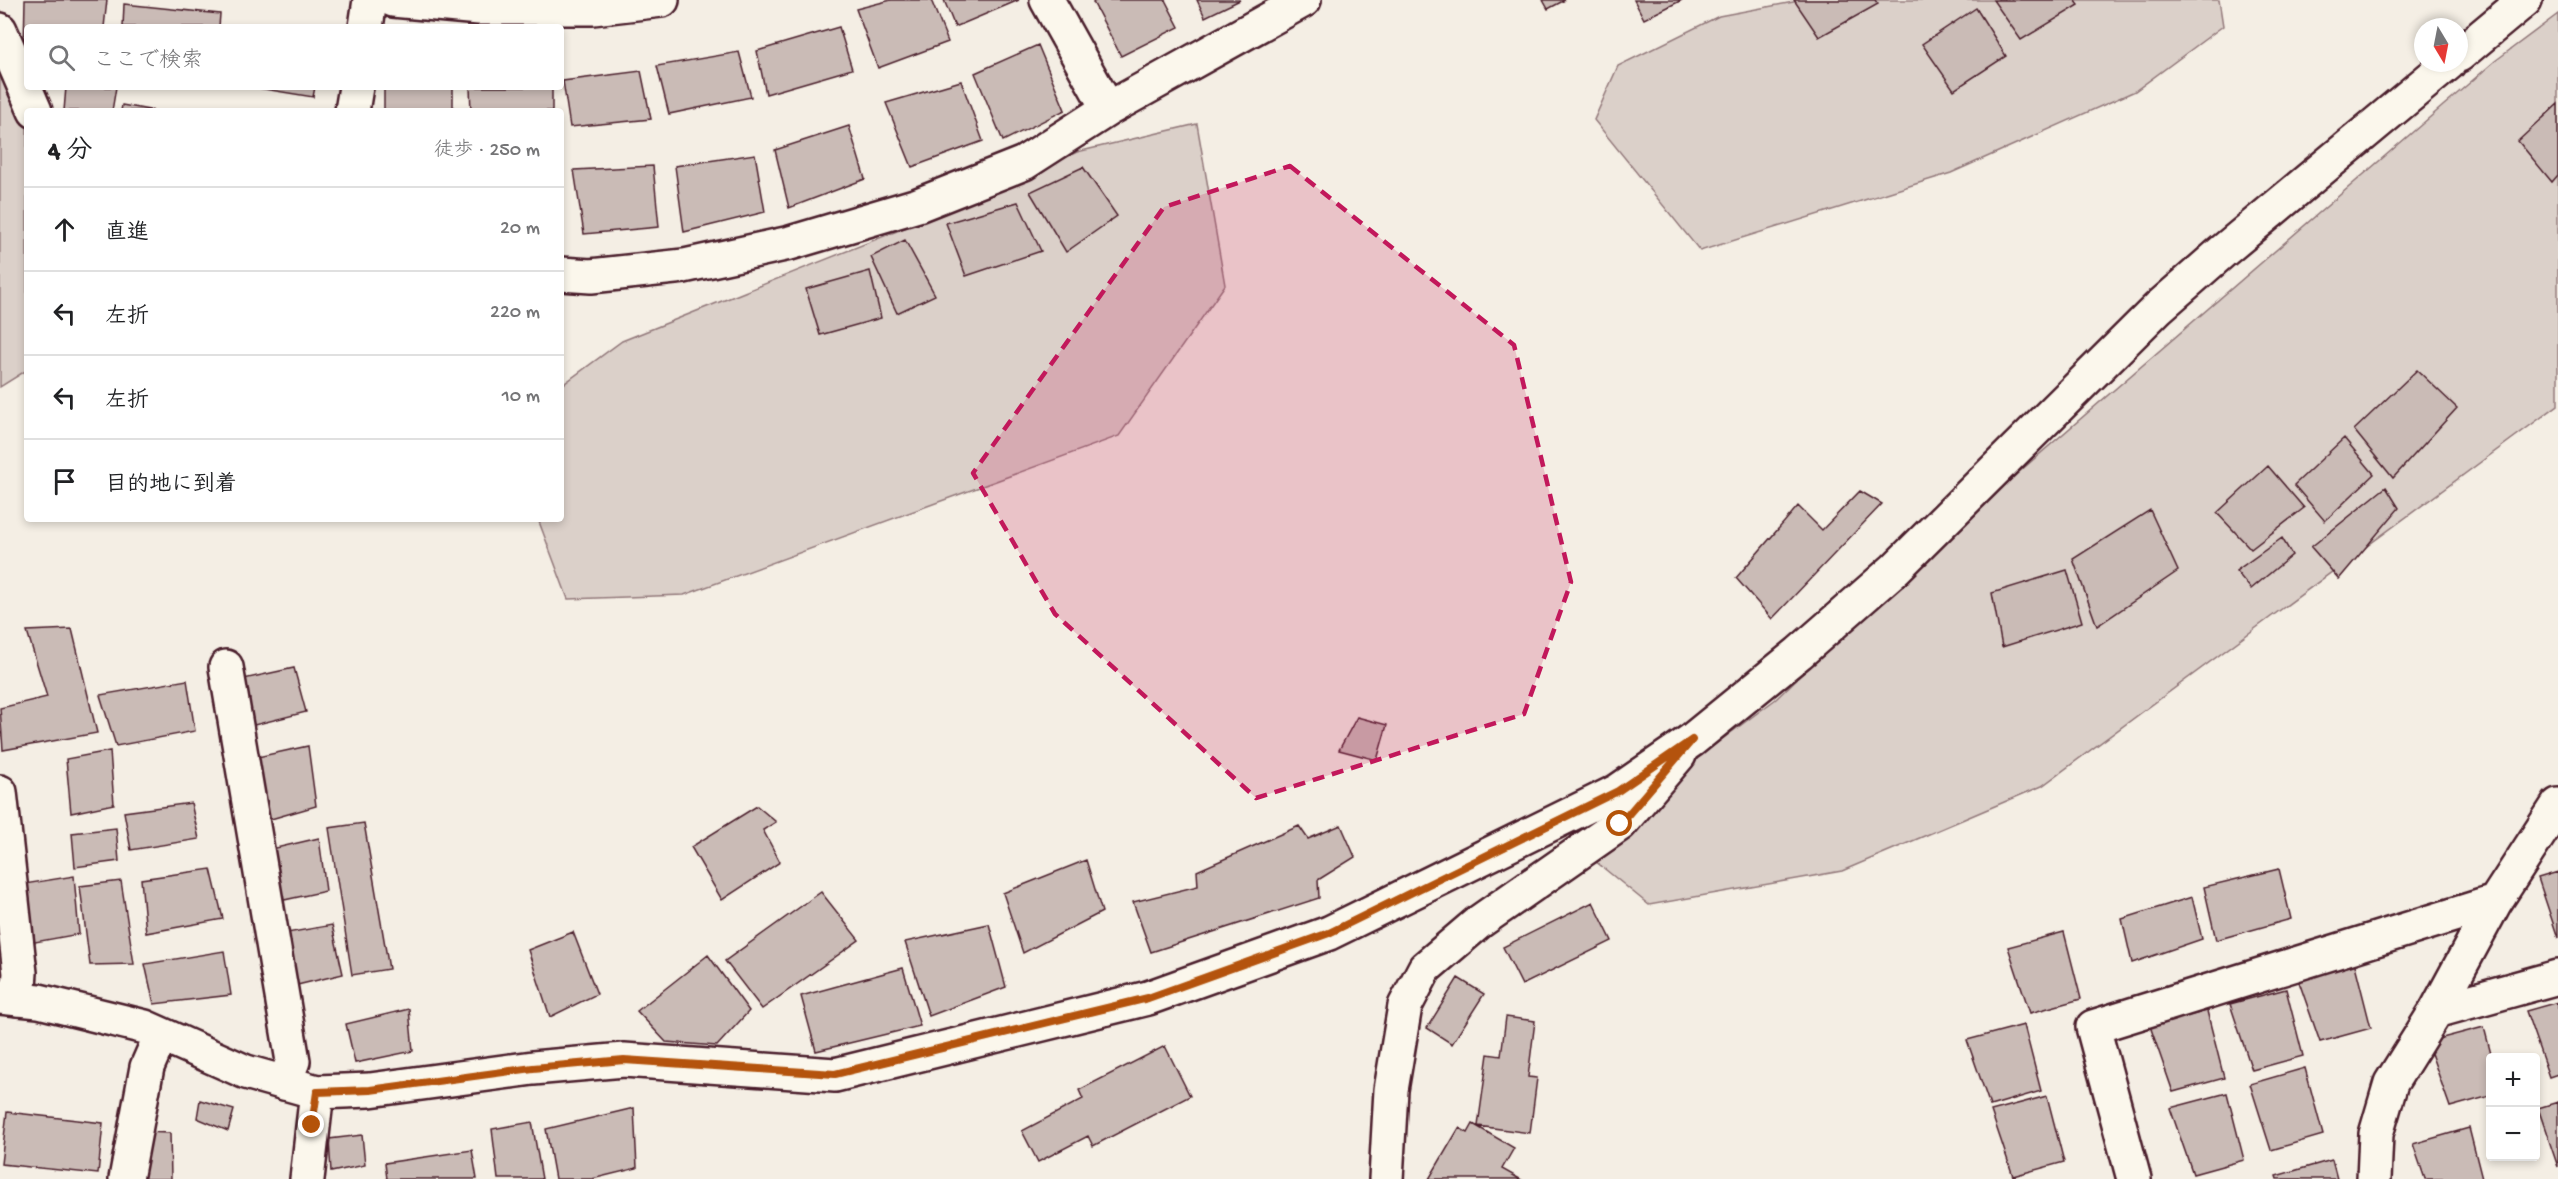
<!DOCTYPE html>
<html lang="ja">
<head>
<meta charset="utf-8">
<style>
  :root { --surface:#fff; --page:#f2f2f2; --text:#202124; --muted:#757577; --line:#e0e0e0 }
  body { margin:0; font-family:"Gochi Hand","Klee One",sans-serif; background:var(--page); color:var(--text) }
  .controls { position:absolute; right:18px; bottom:18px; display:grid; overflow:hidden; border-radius:6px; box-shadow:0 3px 9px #0003 }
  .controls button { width:54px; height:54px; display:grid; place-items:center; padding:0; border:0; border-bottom:2px solid var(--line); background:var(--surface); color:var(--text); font:30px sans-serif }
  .compass { position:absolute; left:2414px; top:18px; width:54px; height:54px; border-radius:50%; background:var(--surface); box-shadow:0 3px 9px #0003; rotate:170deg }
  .stop { position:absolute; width:18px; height:18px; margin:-14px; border:4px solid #b45309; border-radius:50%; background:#fff }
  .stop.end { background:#b45309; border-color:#fff; box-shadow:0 2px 6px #0008 }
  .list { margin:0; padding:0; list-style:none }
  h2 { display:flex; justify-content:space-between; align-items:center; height:78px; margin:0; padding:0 24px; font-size:26px }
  h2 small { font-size:20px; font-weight:400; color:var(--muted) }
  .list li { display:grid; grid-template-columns:39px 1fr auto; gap:18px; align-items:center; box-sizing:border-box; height:84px; padding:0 24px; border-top:2px solid var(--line) }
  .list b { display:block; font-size:22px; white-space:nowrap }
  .list em { font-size:20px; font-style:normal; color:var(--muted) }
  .icon { flex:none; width:33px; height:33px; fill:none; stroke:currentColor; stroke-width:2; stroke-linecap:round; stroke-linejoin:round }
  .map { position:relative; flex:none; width:2558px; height:1179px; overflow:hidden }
  .search { position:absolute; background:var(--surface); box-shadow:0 3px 9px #0003; left:24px; top:24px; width:540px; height:66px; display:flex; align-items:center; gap:15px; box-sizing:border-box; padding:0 21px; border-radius:6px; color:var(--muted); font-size:22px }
  .panel { position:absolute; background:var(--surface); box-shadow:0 3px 9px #0003; left:24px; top:108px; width:540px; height:414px; border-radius:6px }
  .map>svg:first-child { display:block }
  .green { fill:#dbd0c9; stroke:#92787a; stroke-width:1.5 }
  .building { fill:#cabbb6; stroke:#4a1f2b; stroke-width:1.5 }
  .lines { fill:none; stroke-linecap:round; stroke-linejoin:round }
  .street-casing { stroke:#4a1f2b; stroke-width:38 }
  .secondary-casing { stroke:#4a1f2b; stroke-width:38 }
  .street { stroke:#fbf7ec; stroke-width:33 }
  .secondary { stroke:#fbf7ec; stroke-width:33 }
  .route { stroke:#b45309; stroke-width:8 }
  .marked { fill:#c2185b; fill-opacity:0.2; stroke:#c2185b; stroke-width:4.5; stroke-dasharray:12 8; stroke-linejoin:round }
</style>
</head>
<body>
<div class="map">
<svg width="2558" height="1179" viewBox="0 0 2558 1179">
  <rect width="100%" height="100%" fill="#f4eee4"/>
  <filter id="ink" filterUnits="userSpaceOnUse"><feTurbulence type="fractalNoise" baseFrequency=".0167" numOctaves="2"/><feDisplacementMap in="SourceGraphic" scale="12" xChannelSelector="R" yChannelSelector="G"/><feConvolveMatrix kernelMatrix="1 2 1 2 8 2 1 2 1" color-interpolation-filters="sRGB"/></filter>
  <g filter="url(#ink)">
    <path class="green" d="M1804 0H2219L2223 26 2135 91 1951 173 1700 251 1594 120 1618 66 1719 16Z
      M2558 14V405L2042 786 1842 871 1649 905 1568 839 1615 819 1776 699 1946 535 2495 61Z
      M0 54 27 111V370L0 387Z
      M1197 124 1225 285 1119 436 684 595 568 599 538 519H561V386L622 341 987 195 1077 152Z"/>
    <path class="building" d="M25 0H107L104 27H27V47H24Z
      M891 0H931L948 42 878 68 856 9Z
      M944 0H1019L955 27Z
      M1097 0H1165L1179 27 1121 56 1093 2Z
      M1197 0H1240L1205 17Z
      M1543 0H1565L1548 9Z
      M1634 0H1682L1644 19Z
      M1794 0H1875L1878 4 1819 37Z
      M1993 0H2075L2079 5 2021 40Z
      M124 4 220 14 219 27H123Z
      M1976 8 2006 56 1954 90 1922 44Z
      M839 27 852 69 766 94 757 51Z
      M1038 45 1065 110 1003 141 975 73Z
      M739 52 751 97 669 114 657 66Z
      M641 71 651 119 570 127 563 81Z
      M961 81 983 141 912 167 886 103Z
      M66 87H116L112 111H64Z
      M252 87H315L313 97Z
      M384 87H453V111H384Z
      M470 87H552V111H471Z
      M2558 104V175L2552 182 2518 141Z
      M122 105 155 111H121Z
      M849 126 865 179 789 208 775 150Z
      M755 154 765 212 684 232 675 166Z
      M653 166 659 227 584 234 574 170Z
      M1083 167 1117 216 1066 252 1030 192Z
      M1018 202 1041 251 966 276 946 223Z
      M905 240 935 295 897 313 871 257Z
      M870 271 881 318 820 335 806 289Z
      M2417 370 2457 408 2393 478 2354 430Z
      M2344 438 2374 474 2325 521 2294 485Z
      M2268 466 2304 508 2251 549 2217 513Z
      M2386 487 2399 508 2339 579 2311 547Z
      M1860 491 1882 504 1772 619 1736 578 1798 506 1822 530Z
      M2150 510 2178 571 2097 626 2073 559Z
      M2282 538 2292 555 2251 589 2236 571Z
      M2067 570 2082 622 2002 647 1992 593Z
      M72 629 97 733 3 750 0 708 47 697 27 631Z
      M294 668 306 712 246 727 239 680Z
      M187 680 195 731 116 746 100 695Z
      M1357 717 1387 725 1377 760 1339 750Z
      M308 746 316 806 264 821 253 758Z
      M110 751 114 804 71 813 66 759Z
      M191 803 199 839 131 850 124 812Z
      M757 806 776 822 763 830 780 862 722 900 691 847Z
      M364 823 389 969 352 975 329 828Z
      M1341 825 1355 857 1318 880 1319 898 1151 952 1133 902 1198 886 1197 871 1299 826 1308 839Z
      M116 828 119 861 75 867 72 833Z
      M319 838 326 891 275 902 263 851Z
      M1086 860 1102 912 1023 953 1003 893Z
      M211 869 223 919 146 933 141 879Z
      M2279 869 2291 919 2216 940 2204 887Z
      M2558 872V938L2538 878Z
      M74 876 79 934 30 943 18 885Z
      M121 881 134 964 90 965 80 886Z
      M821 892 859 940 762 1009 725 961Z
      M2192 897 2202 939 2132 963 2122 919Z
      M1593 902 1612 941 1522 985 1503 947Z
      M989 924 1006 987 929 1016 905 942Z
      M332 925 343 974 289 987 281 934Z
      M573 932 597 994 550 1017 528 950Z
      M2064 932 2081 999 2030 1013 2008 947Z
      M224 951 231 995 154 1004 145 964Z
      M708 955 749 1011 717 1046 666 1042 637 1011Z
      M2354 961 2371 1028 2320 1042 2297 976Z
      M903 968 920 1026 816 1051 801 996Z
      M1458 978 1484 994 1452 1044 1427 1028Z
      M2286 989 2303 1056 2252 1070 2230 1004Z
      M2558 1002V1074L2549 1077 2526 1011Z
      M409 1009 413 1051 355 1063 346 1024Z
      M2207 1011 2224 1078 2173 1092 2150 1026Z
      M1506 1017 1535 1021 1528 1077 1537 1078 1530 1133 1478 1126 1488 1054 1501 1056Z
      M2024 1025 2041 1091 1990 1106 1967 1040Z
      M2484 1027 2492 1058 2490 1096 2450 1107 2427 1042Z
      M1165 1046 1190 1096 1093 1146 1088 1136 1038 1162 1022 1131 1083 1099 1079 1090Z
      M2305 1068 2323 1135 2271 1150 2250 1084Z
      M2227 1093 2244 1160 2193 1174 2170 1108Z
      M2047 1096 2064 1162 2013 1176 1991 1111Z
      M200 1100 234 1110 228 1131 197 1118Z
      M2558 1102V1167L2538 1108Z
      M634 1108 637 1168 592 1179H555L546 1129Z
      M7 1112 103 1123 98 1174 1 1164Z
      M532 1122 542 1179H498L492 1129Z
      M1473 1124 1514 1148 1502 1169 1520 1179H1429L1459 1128 1468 1133Z
      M2469 1128 2482 1179H2425L2413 1144Z
      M142 1132 170 1133 171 1179H136Z
      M362 1135 365 1165 331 1172 329 1139Z
      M472 1150 477 1179H387L385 1163Z
      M2332 1160 2337 1179H2277L2276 1176Z"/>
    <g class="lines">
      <defs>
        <path id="street" d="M393 0 479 8H593L662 0
          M1047 0 1108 109
          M366 27 370 0
          M0 30 35 111
          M352 111 356 87
          M561 274 591 276 684 266 790 243 918 205 1024 163 1108 109 1304 0
          M226 667 293 1061 284 1083
          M0 792 20 973 18 999
          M2436 1011 2558 977
          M126 1179 147 1067 161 1035
          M307 1179 317 1092
          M1386 1179 1391 1090 1405 1006 1425 968 1479 922 1620 824 1679 755
          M2134 1179 2093 1027 2495 902
          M2374 1179 2376 1134 2391 1083 2436 1011 2495 902 2558 805"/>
        <path id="secondary" d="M2459 55 2525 0
          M0 997 39 1001 145 1027 246 1072 317 1092 370 1090 533 1068 624 1060 835 1075 1148 998 1329 933 1618 791 1692 740 1799 653 1895 569 2158 308 2222 252 2449 63"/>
      </defs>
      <use href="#street" class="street-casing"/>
      <use href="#secondary" class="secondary-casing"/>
      <use href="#street" class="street"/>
      <use href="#secondary" class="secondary"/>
    </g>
  </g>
  <g class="lines" filter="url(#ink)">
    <path class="route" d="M312 1125 317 1092 370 1090 533 1068 624 1060 835 1074 1148 998 1329 933 1618 791 1692 740 1620 824"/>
  </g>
  <path class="marked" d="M1290 166 1514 345 1571 582 1524 714 1256 798 1055 614 973 473 1164 207Z"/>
</svg>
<div class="controls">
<button>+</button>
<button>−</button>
</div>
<svg class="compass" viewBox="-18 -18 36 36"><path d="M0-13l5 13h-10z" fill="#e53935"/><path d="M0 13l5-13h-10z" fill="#757577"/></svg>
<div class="stop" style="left:1620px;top:824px"></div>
<div class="stop end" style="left:312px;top:1125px"></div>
<div class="search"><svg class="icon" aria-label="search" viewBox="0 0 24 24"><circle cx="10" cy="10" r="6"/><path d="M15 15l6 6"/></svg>ここで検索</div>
<section class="panel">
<h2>4 分<small>徒歩 · 250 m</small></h2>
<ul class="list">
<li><svg class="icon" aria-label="ahead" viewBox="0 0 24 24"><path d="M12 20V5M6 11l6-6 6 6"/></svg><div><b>直進</b></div><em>20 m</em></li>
<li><svg class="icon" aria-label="left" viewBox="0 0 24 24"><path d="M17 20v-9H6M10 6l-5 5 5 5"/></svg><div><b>左折</b></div><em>220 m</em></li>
<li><svg class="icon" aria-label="left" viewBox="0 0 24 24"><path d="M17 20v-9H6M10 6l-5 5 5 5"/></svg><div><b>左折</b></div><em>10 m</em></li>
<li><svg class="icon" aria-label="arrive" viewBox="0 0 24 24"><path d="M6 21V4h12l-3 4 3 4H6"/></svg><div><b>目的地に到着</b></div></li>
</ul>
</section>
</div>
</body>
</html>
